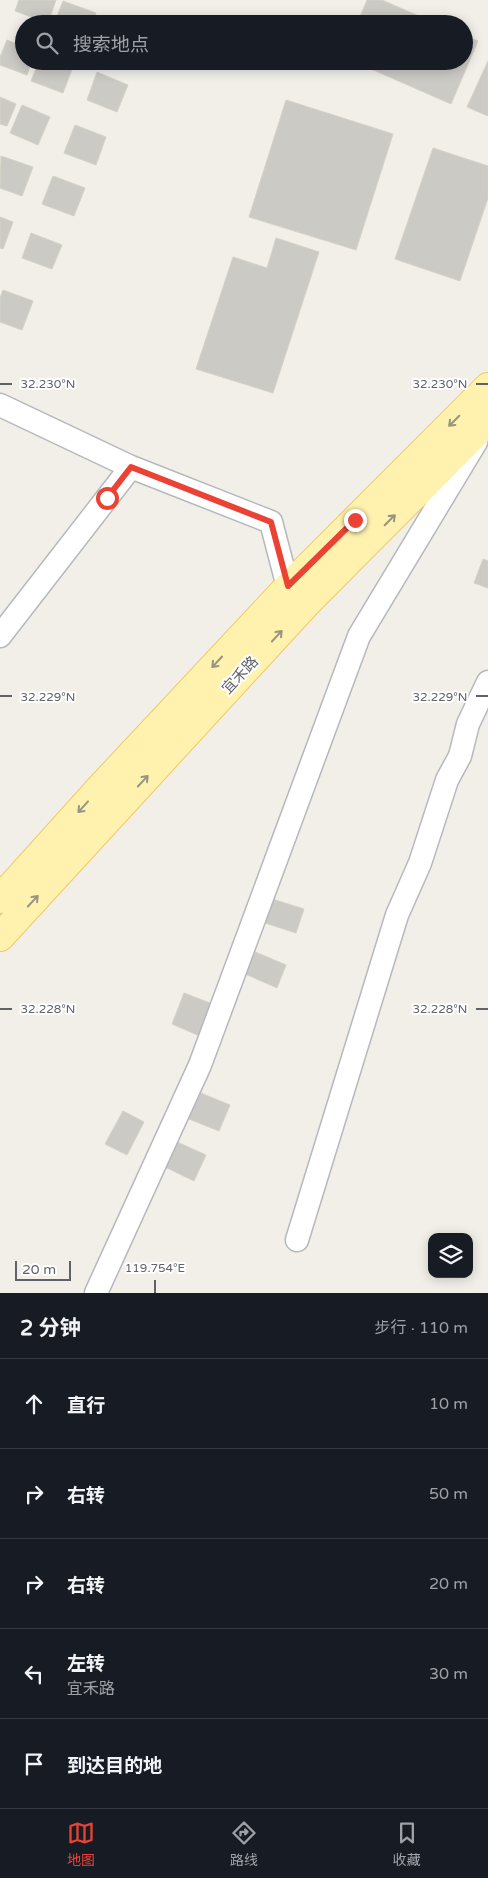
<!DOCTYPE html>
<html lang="zh">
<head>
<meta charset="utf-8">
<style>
  :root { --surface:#171b24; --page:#20242c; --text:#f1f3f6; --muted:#9ea1a6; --line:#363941; --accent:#ea4335 }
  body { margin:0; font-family:"Varela Round","Noto Sans SC",sans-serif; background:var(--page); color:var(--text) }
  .controls { position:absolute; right:15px; bottom:15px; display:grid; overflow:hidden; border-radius:10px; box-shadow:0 2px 12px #0003 }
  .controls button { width:45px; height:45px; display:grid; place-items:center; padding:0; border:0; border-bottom:1px solid var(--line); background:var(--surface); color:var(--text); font:25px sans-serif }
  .scale { position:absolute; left:15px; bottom:12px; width:56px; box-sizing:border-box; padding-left:5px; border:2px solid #5f6368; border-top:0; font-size:14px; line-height:18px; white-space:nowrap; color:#5f6368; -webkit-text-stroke:4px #fff; paint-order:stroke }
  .stop { position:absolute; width:15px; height:15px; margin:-11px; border:4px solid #ea4335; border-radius:50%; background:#fff }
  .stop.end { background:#ea4335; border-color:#fff; box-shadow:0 1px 5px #0008 }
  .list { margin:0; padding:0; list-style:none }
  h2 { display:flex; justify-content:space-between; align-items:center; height:65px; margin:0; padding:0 20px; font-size:21px }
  h2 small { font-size:16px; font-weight:400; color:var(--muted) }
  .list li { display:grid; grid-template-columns:32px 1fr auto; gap:15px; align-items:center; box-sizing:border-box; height:90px; padding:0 20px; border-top:1px solid var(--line) }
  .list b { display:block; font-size:19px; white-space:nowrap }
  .list p { margin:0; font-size:16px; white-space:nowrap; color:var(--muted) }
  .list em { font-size:16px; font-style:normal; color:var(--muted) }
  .icon { flex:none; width:28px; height:28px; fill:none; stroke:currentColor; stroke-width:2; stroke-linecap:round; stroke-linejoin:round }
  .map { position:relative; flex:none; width:488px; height:1293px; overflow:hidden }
  .search { position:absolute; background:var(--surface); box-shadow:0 2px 12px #0003; left:15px; right:15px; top:15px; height:55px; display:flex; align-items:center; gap:12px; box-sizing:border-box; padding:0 18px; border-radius:28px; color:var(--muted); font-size:19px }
  .sheet { height:515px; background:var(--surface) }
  nav { display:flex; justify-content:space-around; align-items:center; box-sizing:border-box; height:70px; border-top:1px solid var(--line); background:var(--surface); font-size:14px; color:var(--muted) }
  nav a { display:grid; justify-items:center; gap:2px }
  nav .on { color:var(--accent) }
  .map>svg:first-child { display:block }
  .building { fill:#cccac5; stroke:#d6d1c6 }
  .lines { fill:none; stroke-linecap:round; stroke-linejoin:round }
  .street-casing { stroke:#b5b8bc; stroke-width:25 }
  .primary-casing { stroke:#f2c960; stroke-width:30 }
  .street { stroke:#fff; stroke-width:22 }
  .primary { stroke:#fff2af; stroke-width:28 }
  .oneway { stroke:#979581 }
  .route { stroke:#ea4335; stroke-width:6 }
  .ticks { fill:none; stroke:#5f6368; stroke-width:2 }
  .labels { text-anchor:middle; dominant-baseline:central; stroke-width:4; stroke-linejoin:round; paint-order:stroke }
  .street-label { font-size:15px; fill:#5f6368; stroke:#fff }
  .ticks-label { font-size:12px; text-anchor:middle; fill:#5f6368; stroke:#fff; stroke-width:4; stroke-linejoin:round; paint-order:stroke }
</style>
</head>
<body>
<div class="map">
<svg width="488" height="1293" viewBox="0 0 488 1293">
  <rect width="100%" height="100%" fill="#f1efe8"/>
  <path class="building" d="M19 0H56L48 23 15 11Z
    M367 0H382L437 24H357Z
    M63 1 96 13 92 24H54Z
    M464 35 478 41 451 104 353 61H464Z
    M7 40 24 47V61H32L27 75 0 65V57Z
    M39 61H67L74 64 63 93 31 81Z
    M488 61V116L467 107Z
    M97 72 128 85 117 112 87 100Z
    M0 97 16 104 7 126 0 124Z
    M286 100 393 134 356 250 249 217Z
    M22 105 50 117 38 145 10 133Z
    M75 125 106 137 96 165 64 153Z
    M433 148 488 166V198L460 281 395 259Z
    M1 156 33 167 22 196 0 188Z
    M53 176 85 188 74 216 42 204Z
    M0 217 13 222 3 249 0 248Z
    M31 233 62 245 52 269 22 258Z
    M276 238 319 252 273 393 196 369 233 257 267 268Z
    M3 290 33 301 22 330 0 322V298Z
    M483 559 488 561V588L474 583Z
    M272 899 304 909 296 933 265 923Z
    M253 951 286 965 277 988 243 973Z
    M184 993 215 1005 202 1037 172 1024Z
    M196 1091 230 1105 219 1131 184 1117Z
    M123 1111 144 1122 127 1155 105 1144Z
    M175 1141 206 1155 194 1181 163 1166Z"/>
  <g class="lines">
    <defs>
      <path id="street" d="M0 405 131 467 271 522 288 587
        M0 636 131 467
        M297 1240 397 915 420 863 447 780 460 756 468 724 488 682
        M96 1293 200 1065 359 636 476 442"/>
      <path id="primary" d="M0 899 99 789 288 587 488 387
        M0 937 305 605 488 421"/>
    </defs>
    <use href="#street" class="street-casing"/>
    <use href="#primary" class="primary-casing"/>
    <use href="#street" class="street"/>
    <use href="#primary" class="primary"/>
  </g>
  <defs><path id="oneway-shaft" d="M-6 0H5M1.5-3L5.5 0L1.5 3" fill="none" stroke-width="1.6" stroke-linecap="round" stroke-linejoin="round" transform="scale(1.25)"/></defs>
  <g class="oneway">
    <use href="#oneway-shaft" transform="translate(454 421) rotate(135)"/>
    <use href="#oneway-shaft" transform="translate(390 520) rotate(-45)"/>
    <use href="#oneway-shaft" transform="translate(277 636) rotate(-47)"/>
    <use href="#oneway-shaft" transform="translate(217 662) rotate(133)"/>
    <use href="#oneway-shaft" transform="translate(143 781) rotate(-47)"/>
    <use href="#oneway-shaft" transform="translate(83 807) rotate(132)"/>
    <use href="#oneway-shaft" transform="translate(33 901) rotate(-47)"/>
  </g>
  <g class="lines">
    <path class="route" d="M107 498 131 467 271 522 288 586 355 520"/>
  </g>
  <path class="ticks" d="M0 384H12M476 384H488M0 696H12M476 696H488M0 1009H12M476 1009H488M155 1280V1293"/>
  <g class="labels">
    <g class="street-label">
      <text transform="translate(240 675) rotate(-47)">宜禾路</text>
    </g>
  </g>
  <g class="ticks-label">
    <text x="48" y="388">32.230°N</text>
    <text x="440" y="388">32.230°N</text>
    <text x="48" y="701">32.229°N</text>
    <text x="440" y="701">32.229°N</text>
    <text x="48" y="1013">32.228°N</text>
    <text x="440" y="1013">32.228°N</text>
    <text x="155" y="1272">119.754°E</text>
  </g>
</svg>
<div class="controls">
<button><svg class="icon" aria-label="layers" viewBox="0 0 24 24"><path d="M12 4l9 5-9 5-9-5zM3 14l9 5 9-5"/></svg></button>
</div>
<div class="scale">20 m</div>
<div class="stop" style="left:107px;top:498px"></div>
<div class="stop end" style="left:355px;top:520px"></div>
<div class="search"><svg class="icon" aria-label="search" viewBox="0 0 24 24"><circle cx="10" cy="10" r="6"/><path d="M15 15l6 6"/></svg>搜索地点</div>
</div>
<section class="sheet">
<h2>2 分钟<small>步行 · 110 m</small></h2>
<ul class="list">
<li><svg class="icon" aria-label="ahead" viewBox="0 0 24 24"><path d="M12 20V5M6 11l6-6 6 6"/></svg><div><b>直行</b></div><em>10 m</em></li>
<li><svg class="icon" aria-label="right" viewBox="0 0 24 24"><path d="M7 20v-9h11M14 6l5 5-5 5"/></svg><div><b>右转</b></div><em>50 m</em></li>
<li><svg class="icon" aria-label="right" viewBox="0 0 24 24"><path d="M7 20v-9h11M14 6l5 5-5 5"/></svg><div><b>右转</b></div><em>20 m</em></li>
<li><svg class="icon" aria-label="left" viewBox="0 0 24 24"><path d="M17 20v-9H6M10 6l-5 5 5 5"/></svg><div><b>左转</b><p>宜禾路</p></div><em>30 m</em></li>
<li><svg class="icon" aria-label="arrive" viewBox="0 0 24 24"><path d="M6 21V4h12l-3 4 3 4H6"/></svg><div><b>到达目的地</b></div></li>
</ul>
</section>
<nav>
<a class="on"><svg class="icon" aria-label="map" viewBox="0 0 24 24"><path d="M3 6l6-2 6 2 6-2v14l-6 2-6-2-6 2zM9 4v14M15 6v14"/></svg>地图</a>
<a><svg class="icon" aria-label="directions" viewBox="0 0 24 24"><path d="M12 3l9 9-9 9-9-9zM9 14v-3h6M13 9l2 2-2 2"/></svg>路线</a>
<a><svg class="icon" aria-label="saved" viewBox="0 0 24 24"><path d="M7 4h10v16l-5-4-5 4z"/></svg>收藏</a>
</nav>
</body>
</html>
